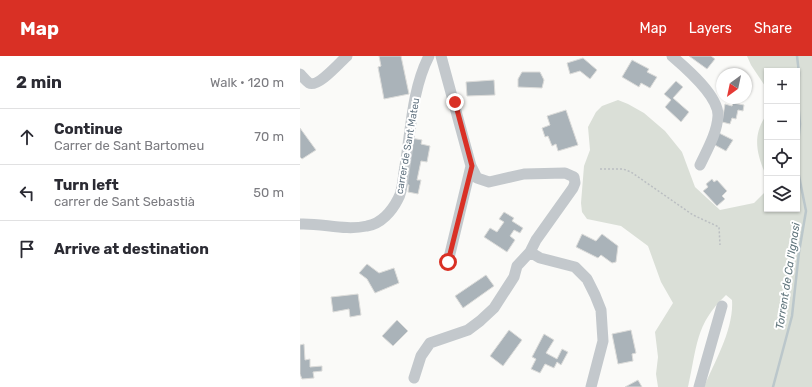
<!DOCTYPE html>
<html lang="en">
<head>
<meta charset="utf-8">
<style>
  :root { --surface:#fff; --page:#f7f7f7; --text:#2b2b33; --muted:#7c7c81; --line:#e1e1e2; --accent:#d93025 }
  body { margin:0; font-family:Rubik,sans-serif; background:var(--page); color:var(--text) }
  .controls { position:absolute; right:12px; top:12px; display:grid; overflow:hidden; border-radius:0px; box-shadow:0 1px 3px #0004 }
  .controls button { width:36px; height:36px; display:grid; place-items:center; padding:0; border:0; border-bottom:1px solid var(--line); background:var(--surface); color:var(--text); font:20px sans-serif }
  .compass { position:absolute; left:416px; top:12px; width:36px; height:36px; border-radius:50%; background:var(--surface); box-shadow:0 1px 3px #0004; rotate:213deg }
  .stop { position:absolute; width:12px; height:12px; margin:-9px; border:3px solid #d93025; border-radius:50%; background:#fff }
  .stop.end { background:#d93025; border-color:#fff; box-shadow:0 1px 4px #0008 }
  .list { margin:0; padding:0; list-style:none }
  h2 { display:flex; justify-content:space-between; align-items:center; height:52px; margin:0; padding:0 16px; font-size:17px }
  h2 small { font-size:13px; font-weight:400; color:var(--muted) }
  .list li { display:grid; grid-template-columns:26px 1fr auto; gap:12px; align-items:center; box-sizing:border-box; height:56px; padding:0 16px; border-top:1px solid var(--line) }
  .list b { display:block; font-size:15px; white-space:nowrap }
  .list p { margin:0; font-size:13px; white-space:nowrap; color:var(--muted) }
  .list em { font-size:13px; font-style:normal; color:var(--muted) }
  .icon { flex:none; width:22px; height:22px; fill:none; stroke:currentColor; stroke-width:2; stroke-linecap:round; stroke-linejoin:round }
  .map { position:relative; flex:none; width:512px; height:331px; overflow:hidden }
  header { display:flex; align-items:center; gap:24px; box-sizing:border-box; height:56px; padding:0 20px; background:var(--accent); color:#fff }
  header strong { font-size:19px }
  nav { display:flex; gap:22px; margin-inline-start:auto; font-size:14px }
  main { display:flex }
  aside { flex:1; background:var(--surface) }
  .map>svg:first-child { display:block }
  .green { fill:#dadfd7 }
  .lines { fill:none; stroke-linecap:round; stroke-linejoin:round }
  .stream { stroke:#bbc7cb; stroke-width:2.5 }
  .building { fill:#aab3b9; stroke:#dcdcda }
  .path { stroke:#bbbfc2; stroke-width:1.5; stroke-dasharray:2 2; stroke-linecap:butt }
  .minor { stroke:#c3c8cc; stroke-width:11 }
  .route { stroke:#d93025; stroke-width:5 }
  .labels { text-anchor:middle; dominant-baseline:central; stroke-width:4; stroke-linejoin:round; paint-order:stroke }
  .street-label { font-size:10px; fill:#657683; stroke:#fff }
  .water-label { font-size:11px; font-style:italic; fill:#60757c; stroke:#fff }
</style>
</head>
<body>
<header>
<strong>Map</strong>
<nav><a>Map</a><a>Layers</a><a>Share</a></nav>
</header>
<main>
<aside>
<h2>2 min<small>Walk · 120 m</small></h2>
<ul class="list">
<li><svg class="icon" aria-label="ahead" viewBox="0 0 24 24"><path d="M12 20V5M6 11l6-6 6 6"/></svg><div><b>Continue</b><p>Carrer de Sant Bartomeu</p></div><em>70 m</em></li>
<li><svg class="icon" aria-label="left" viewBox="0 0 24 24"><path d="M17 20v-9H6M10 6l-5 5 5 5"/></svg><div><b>Turn left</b><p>carrer de Sant Sebastià</p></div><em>50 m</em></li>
<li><svg class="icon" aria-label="arrive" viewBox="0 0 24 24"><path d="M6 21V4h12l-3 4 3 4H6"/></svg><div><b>Arrive at destination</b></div></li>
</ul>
</aside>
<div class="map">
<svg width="512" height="331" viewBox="0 0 512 331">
  <rect width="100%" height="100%" fill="#fafaf8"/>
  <path class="green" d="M447 0H512V331H404C415 305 434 273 432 244L426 239C395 268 397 292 388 331H358L356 318 358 301 355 276 373 247 361 226 348 190 321 170 287 163 282 156 281 147 284 110 290 94 288 71 296 56 302 50 318 44 328 48 344 57 365 75 382 96 395 131 420 154 454 147 467 134V153H497V15H467V33L451 9Z
    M467 58V122C457 99 451 80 467 58Z"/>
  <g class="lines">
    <path class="stream" d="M497 0 499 17 498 45 500 68 497 99
      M473 331 492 260 499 196 506 155 497 110"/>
  </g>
  <path class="building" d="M79 0H101L109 38 84 43 78 11 81 10Z
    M389 0H411L415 3 407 13Z
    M283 2 297 14 290 23 280 15 270 18 267 7Z
    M332 4 349 13 347 16 357 21 350 32 341 27 339 31 322 21Z
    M222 16H240L244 24 242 32 218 31V23Z
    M194 24 195 39 167 40 166 26Z
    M376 25 383 31 373 42 389 56 381 66 365 51 371 44 364 38Z
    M433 47 444 49 443 55 438 54 436 63 432 62 430 68 422 66 425 48 432 50Z
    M266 54 278 89 258 95 256 88 252 90 248 80 245 81 242 72 250 69 247 60Z
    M0 72 16 94 2 103 0 101Z
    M419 77 433 84 426 95 413 88Z
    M111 82 122 84 121 88 130 90 127 106 121 105 117 124H121L118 138 108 136 109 129 103 128Z
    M412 123 414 126 417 124 427 135 422 140 425 143 417 150 403 135 408 131 406 128Z
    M204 156 214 162 212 165 223 172 220 177 214 174 210 180 215 184 207 196 184 181 190 172 197 176 204 166 199 163Z
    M282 178 296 185 302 178 318 190 316 206 312 207 301 199 298 202 276 191Z
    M67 208 79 217 94 212 99 227 75 237 67 223 59 217Z
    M186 219 194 230 163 252 155 240Z
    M58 238 61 259 50 261 49 253 33 256 31 241Z
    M97 264 108 275 93 290 82 280Z
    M209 274 222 284 203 310 190 300Z
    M331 274 336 297 332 298 333 305 318 308 312 278Z
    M244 278 254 284 246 297 257 303 262 293 268 296 261 309 257 306 254 312 245 308 240 317 231 313 236 303 232 301Z
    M4 288 5 304 10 303V311L22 310V315L13 316 14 322 2 323 0 318V289Z
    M338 324 342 331H325Z"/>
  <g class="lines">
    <path class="path" d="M300 113H323L331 116 393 159 419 171 420 189"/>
    <path class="minor" d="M141 0 171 110 177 122 189 126 224 118 265 117 274 121 275 127 273 132 236 184 230 196 240 202 275 211 287 223 295 239 301 254 303 285 291 331
      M372 0C386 12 419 40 418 60 417 77 407 94 400 109
      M0 18C3 21 6 25 9 27 18 32 40 6 47 0
      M0 168C23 167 44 175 67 170 81 168 92 155 98 143 103 135 103 120 105 110 111 74 112 33 129 0
      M148 206 171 110
      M114 322 121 300 130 287 168 274 180 265 194 252 214 221 217 210 230 196
      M399 331 422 250"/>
  </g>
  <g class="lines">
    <path class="route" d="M148 206 172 110 155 46"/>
  </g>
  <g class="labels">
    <g class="street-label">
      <text transform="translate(108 90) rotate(-80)">carrer de Sant Mateu</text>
    </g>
    <g class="water-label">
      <text transform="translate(488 220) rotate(-81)">Torrent de Ca l'Ignasi</text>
    </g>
  </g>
</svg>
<div class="controls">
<button>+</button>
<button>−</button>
<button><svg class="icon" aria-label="locate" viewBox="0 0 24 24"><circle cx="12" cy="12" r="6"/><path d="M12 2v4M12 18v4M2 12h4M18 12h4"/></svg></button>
<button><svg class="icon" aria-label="layers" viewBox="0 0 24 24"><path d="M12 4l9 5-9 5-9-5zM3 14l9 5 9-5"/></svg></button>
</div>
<svg class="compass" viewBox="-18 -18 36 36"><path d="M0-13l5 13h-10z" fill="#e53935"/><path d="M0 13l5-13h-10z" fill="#7c7c81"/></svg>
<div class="stop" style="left:148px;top:206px"></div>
<div class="stop end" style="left:155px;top:46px"></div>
</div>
</main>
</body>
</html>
